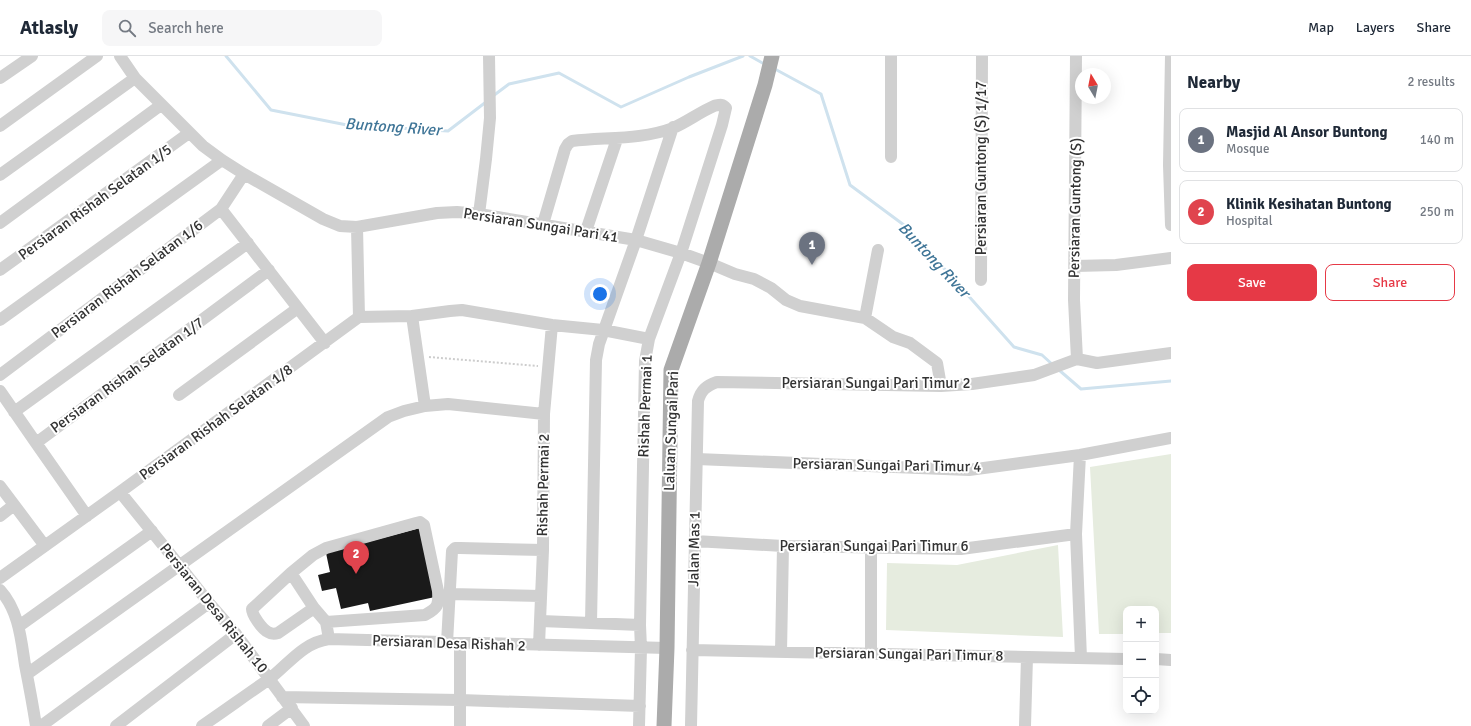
<!DOCTYPE html>
<html lang="en">
<head>
<meta charset="utf-8">
<style>
  :root { --surface:#fff; --page:#f6f6f7; --text:#1f2937; --muted:#747a83; --line:#e0e1e3; --accent:#e63946 }
  body { margin:0; font-family:Signika,sans-serif; background:var(--page); color:var(--text) }
  .controls { position:absolute; right:12px; bottom:12px; display:grid; overflow:hidden; border-radius:8px; box-shadow:0 4px 16px #0002 }
  .controls button { width:36px; height:36px; display:grid; place-items:center; padding:0; border:0; border-bottom:1px solid var(--line); background:var(--surface); color:var(--text); font:20px sans-serif }
  .compass { position:absolute; left:1075px; top:12px; width:36px; height:36px; border-radius:50%; background:var(--surface); box-shadow:0 4px 16px #0002; rotate:350deg }
  .you { position:absolute; left:600px; top:238px; width:14px; height:14px; margin:-10px; border:3px solid #fff; border-radius:50%; background:#1a73e8; box-shadow:0 0 0 6px #1a73e833 }
  .badge { display:grid; place-items:center; width:26px; height:26px; border-radius:50%; background:var(--accent); color:#fff; font-size:13px; font-weight:700 }
  .pin { position:absolute; translate:-50% -33px; filter:drop-shadow(0 1px 2px #0008) }
  .pin::after { content:''; position:absolute; top:21px; width:14px; height:12px; background:inherit; clip-path:polygon(0 0,100% 0,50% 100%) }
  .list { margin:0; padding:0; list-style:none }
  h2 { display:flex; justify-content:space-between; align-items:center; height:52px; margin:0; padding:0 16px; font-size:17px }
  h2 small { font-size:13px; font-weight:400; color:var(--muted) }
  .list li { display:grid; grid-template-columns:26px 1fr auto; gap:12px; align-items:center; box-sizing:border-box; height:64px; margin:0 8px 8px; padding:0 8px; border:1px solid var(--line); border-radius:8px }
  .list b { display:block; font-size:15px; white-space:nowrap }
  .list p { margin:0; font-size:13px; white-space:nowrap; color:var(--muted) }
  .list em { font-size:13px; font-style:normal; color:var(--muted) }
  .actions { display:flex; gap:8px; padding:12px 16px }
  .actions a { flex:1; padding:9px 0; border:1px solid var(--accent); border-radius:8px; text-align:center; font-size:14px; color:var(--accent) }
  .actions .main { background:var(--accent); color:#fff }
  .icon { flex:none; width:22px; height:22px; fill:none; stroke:currentColor; stroke-width:2; stroke-linecap:round; stroke-linejoin:round }
  .map { position:relative; flex:none; width:1171px; height:670px; overflow:hidden }
  header { display:flex; align-items:center; gap:24px; box-sizing:border-box; height:56px; padding:0 20px; background:var(--surface); border-bottom:1px solid var(--line) }
  header strong { font-size:19px }
  nav { display:flex; gap:22px; margin-inline-start:auto; font-size:14px }
  .search { width:280px; height:36px; background:var(--page); display:flex; align-items:center; gap:10px; box-sizing:border-box; padding:0 14px; border-radius:8px; color:var(--muted); font-size:15px }
  main { display:flex }
  aside { flex:1; background:var(--surface) }
  .map>svg:first-child { display:block }
  .green { fill:#e6ecdf }
  .lines { fill:none; stroke-linecap:round; stroke-linejoin:round }
  .stream { stroke:#cfe2ee; stroke-width:3 }
  .building { fill:#1a1a1a }
  .path { stroke:#cdcdcd; stroke-width:2; stroke-dasharray:2 2; stroke-linecap:butt }
  .minor { stroke:#d0d0d0; stroke-width:12 }
  .major { stroke:#ababab; stroke-width:15 }
  .labels { text-anchor:middle; dominant-baseline:central; stroke-width:4; stroke-linejoin:round; paint-order:stroke }
  .street-label { font-size:15px; fill:#333; stroke:#fff }
  .water-label { font-size:16px; font-style:italic; fill:#3f7597; stroke:#fff }
</style>
</head>
<body>
<header>
<strong>Atlasly</strong>
<div class="search"><svg class="icon" aria-label="search" viewBox="0 0 24 24"><circle cx="10" cy="10" r="6"/><path d="M15 15l6 6"/></svg>Search here</div>
<nav><a>Map</a><a>Layers</a><a>Share</a></nav>
</header>
<main>
<div class="map">
<svg width="1171" height="670" viewBox="0 0 1171 670">
  <rect width="100%" height="100%" fill="#fff"/>
  <path class="green" d="M1171 398V577H1156V553H1126V578H1099L1090 411Z
    M1058 489 1063 581 886 574 887 507 957 509Z"/>
  <g class="lines">
    <path class="stream" d="M226 0 271 54 347 69 448 75 486 46
      M750 0 766 9
      M773 12 821 38 850 129 908 172 1014 291 1042 299 1053 309
      M493 40 509 28 559 17 621 51 689 21 743 0
      M1059 314 1081 333 1171 325"/>
  </g>
  <path class="building" d="M420 472 435 541 370 555 368 547 341 553 336 532 322 535 318 519 330 516 326 497Z"/>
  <g class="lines">
    <path class="path" d="M429 301 538 310"/>
    <path class="minor" d="M120 0 135 22 203 90 222 104 244 118 323 163 340 170 357 171 437 157 457 156 479 158 636 184 681 197 709 207 735 218 754 223 771 232 786 244 800 250 865 262 893 281 910 287 937 307 941 330
      M1076 0 1074 244 1077 303
      M1171 0 1169 109 1171 169
      M0 22 32 0
      M0 70 97 0
      M891 101V0
      M0 119 135 22
      M221 153 325 287
      M479 158 486 103 490 62 489 0
      M0 167 161 49
      M543 168 565 93 568 88 572 85C606 81 641 84 673 72 687 66 700 56 714 50 719 49 722 47 726 52L722 69 681 197 649 283 645 305 640 569 641 592 639 670
      M586 175 617 83
      M1075 210 1116 209 1171 202
      M0 214 189 77
      M981 224 982 0
      M412 260 425 350
      M359 261 412 260 450 255 462 254 552 269 603 274 649 283
      M865 262 878 194
      M0 264 222 104
      M1077 303 1097 307 1171 297
      M0 319 221 153 244 118
      M0 335 36 387 269 214
      M179 339 298 252
      M14 356 248 187
      M36 387 87 460
      M1080 399 1076 478 1081 602
      M697 403 969 414 1080 399 1171 382
      M0 430 45 490
      M120 436 179 509 209 547 236 578 304 670
      M0 460 14 449
      M695 485 783 490 961 493 1076 478
      M871 491V598
      M291 517 314 552
      M0 522 120 436 359 261 357 171
      M0 534C19 555 21 583 25 609 29 629 33 650 36 670
      M449 538 541 540
      M541 565 640 569
      M326 566 425 559C438 552 439 549 438 535L424 469 420 466 416 467 326 492 313 499 291 517 252 553C252 559 262 573 268 576 271 578 275 578 278 577L314 552 326 566 329 583
      M591 567 596 304 599 288 636 184 673 71
      M19 570 152 475
      M447 587 452 495 455 492H460L543 494
      M460 587V670
      M539 589 543 494 544 358 552 269
      M692 594 1126 603
      M781 596 783 490
      M1156 603 1171 604
      M27 618 388 361 404 355 425 350 448 348 544 358
      M282 641 460 644 640 650
      M41 670 209 547
      M116 670 236 578
      M202 670C224 655 246 639 268 624 289 608 302 587 329 583L667 592
      M268 670 292 652
      M691 670 698 345C701 334 706 330 717 326L941 330 972 328 1034 319 1077 303
      M1025 670 1027 601"/>
    <path class="major" d="M664 670 667 592 671 314 709 207 765 29 772 0"/>
  </g>
  <g class="labels">
    <g class="street-label">
      <text transform="translate(981 112) rotate(-90)">Persiaran Guntong (S) 1/17</text>
      <text transform="translate(95 146) rotate(-36)">Persiaran Rishah Selatan 1/5</text>
      <text transform="translate(1075 152) rotate(-89)">Persiaran Guntong (S)</text>
      <text transform="translate(541 169) rotate(9)">Persiaran Sungai Pari 41</text>
      <text transform="translate(127 223) rotate(-37)">Persiaran Rishah Selatan 1/6</text>
      <text transform="translate(127 319) rotate(-36)">Persiaran Rishah Selatan 1/7</text>
      <text x="876" y="327">Persiaran Sungai Pari Timur 2</text>
      <text transform="translate(645 350) rotate(-88)">Rishah Permai 1</text>
      <text transform="translate(216 366) rotate(-36)">Persiaran Rishah Selatan 1/8</text>
      <text transform="translate(671 375) rotate(-88)">Laluan Sungai Pari</text>
      <text transform="translate(887 409) rotate(1)">Persiaran Sungai Pari Timur 4</text>
      <text transform="translate(543 429) rotate(-89)">Rishah Permai 2</text>
      <text x="874" y="490">Persiaran Sungai Pari Timur 6</text>
      <text transform="translate(694 493) rotate(-89)">Jalan Mas 1</text>
      <text transform="translate(214 552) rotate(51)">Persiaran Desa Rishah 10</text>
      <text transform="translate(449 587) rotate(2)">Persiaran Desa Rishah 2</text>
      <text transform="translate(909 598) rotate(1)">Persiaran Sungai Pari Timur 8</text>
    </g>
    <g class="water-label">
      <text transform="translate(393 71) rotate(4)">Buntong River</text>
      <text transform="translate(934 204) rotate(47)">Buntong River</text>
    </g>
  </g>
</svg>
<div class="controls">
<button>+</button>
<button>−</button>
<button><svg class="icon" aria-label="locate" viewBox="0 0 24 24"><circle cx="12" cy="12" r="6"/><path d="M12 2v4M12 18v4M2 12h4M18 12h4"/></svg></button>
</div>
<svg class="compass" viewBox="-18 -18 36 36"><path d="M0-13l5 13h-10z" fill="#e53935"/><path d="M0 13l5-13h-10z" fill="#747a83"/></svg>
<div class="you"></div>
<div class="pin badge" style="left:812px;top:209px;background:#6b7280">1</div>
<div class="pin badge" style="left:356px;top:518px;background:#e0444e">2</div>
</div>
<aside>
<h2>Nearby<small>2 results</small></h2>
<ul class="list">
<li><span class="badge" style="background:#6b7280">1</span><div><b>Masjid Al Ansor Buntong</b><p>Mosque</p></div><em>140 m</em></li>
<li><span class="badge" style="background:#e0444e">2</span><div><b>Klinik Kesihatan Buntong</b><p>Hospital</p></div><em>250 m</em></li>
</ul>
<div class="actions"><a class="main">Save</a><a>Share</a></div>
</aside>
</main>
</body>
</html>
